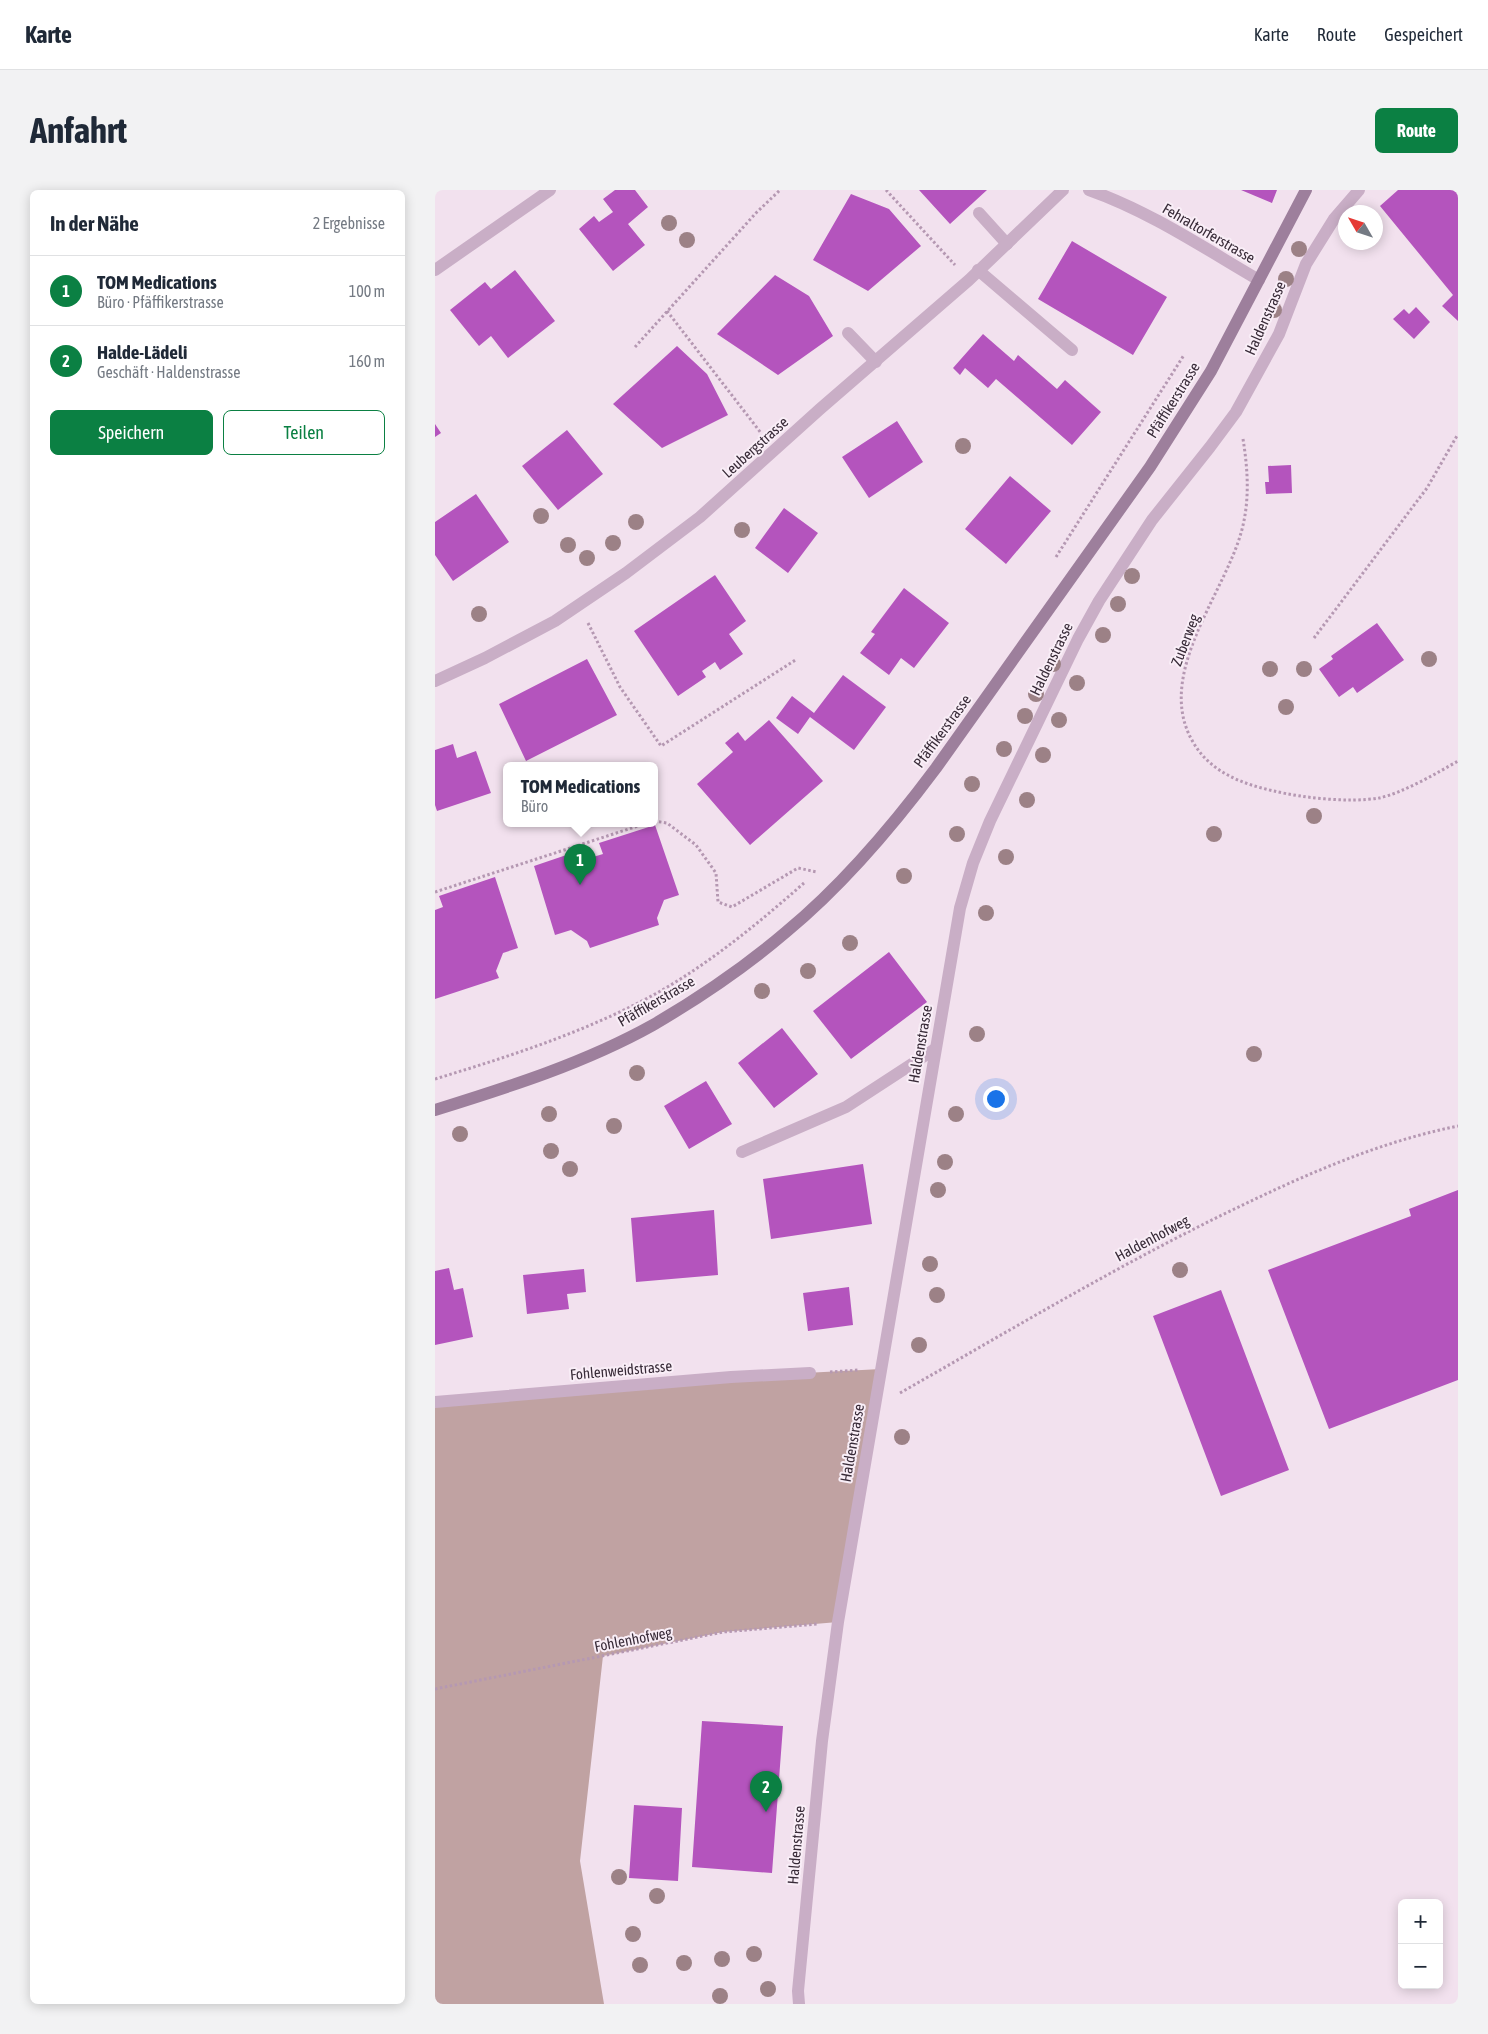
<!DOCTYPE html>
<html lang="de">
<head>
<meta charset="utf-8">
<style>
  :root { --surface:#fff; --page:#f2f2f3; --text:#1f2937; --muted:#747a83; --line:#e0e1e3; --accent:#0b8043 }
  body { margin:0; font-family:"Asap Condensed",sans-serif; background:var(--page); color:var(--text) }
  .controls { position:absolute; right:15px; bottom:15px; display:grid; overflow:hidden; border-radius:8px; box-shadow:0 2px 12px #0003 }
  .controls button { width:45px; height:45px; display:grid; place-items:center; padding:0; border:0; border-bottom:1px solid var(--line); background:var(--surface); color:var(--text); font:25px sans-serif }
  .compass { position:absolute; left:903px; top:15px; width:45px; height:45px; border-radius:50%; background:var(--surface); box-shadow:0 2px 12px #0003; rotate:309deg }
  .you { position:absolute; left:560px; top:908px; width:18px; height:18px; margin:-12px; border:4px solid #fff; border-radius:50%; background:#1a73e8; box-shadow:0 0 0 8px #1a73e833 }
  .badge { display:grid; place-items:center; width:32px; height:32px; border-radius:50%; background:var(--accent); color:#fff; font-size:16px; font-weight:700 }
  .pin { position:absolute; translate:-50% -41px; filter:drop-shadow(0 1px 2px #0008) }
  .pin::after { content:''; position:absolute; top:26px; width:18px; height:15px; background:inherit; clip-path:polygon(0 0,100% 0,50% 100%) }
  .popup { position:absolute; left:68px; top:572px; width:155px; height:65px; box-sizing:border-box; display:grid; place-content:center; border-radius:8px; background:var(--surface); filter:drop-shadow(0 1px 4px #0005); font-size:16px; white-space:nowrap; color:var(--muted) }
  .popup b { font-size:19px; color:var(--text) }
  .popup::after { content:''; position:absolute; left:50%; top:100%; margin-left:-10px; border:10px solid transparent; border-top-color:var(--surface) }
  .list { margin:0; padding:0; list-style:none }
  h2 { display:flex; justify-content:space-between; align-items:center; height:65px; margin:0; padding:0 20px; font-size:21px }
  h2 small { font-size:16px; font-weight:400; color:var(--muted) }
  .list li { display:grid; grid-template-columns:32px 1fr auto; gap:15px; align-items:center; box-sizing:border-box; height:70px; padding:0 20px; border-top:1px solid var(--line) }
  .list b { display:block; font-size:19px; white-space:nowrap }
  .list p { margin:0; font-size:16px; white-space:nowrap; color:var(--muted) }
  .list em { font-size:16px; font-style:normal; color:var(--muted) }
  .actions { display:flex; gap:10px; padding:15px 20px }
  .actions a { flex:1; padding:11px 0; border:1px solid var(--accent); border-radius:8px; text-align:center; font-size:18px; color:var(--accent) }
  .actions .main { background:var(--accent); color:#fff }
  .map { position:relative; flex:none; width:1023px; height:1814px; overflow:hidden; border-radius:8px }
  header { display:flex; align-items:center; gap:30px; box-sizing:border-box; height:70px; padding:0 25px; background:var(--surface); border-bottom:1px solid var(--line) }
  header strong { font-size:24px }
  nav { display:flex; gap:28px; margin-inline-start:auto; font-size:18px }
  .intro { display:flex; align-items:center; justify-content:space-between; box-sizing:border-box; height:120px; padding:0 30px }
  h1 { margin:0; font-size:35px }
  .button { padding:12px 22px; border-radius:8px; background:var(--accent); color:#fff; font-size:18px; font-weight:700 }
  main { display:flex; gap:30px; padding:0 30px }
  aside { flex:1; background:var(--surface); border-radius:8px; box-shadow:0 2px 12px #0003 }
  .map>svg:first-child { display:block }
  .green { fill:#c0a2a2 }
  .building { fill:#b454bd }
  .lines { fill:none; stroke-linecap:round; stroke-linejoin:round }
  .path { stroke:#b598b2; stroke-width:3; stroke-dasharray:2.5 2.5; stroke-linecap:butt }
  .service { stroke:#c9aec6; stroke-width:12 }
  .minor { stroke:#c9aec6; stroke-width:12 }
  .tertiary { stroke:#c9aec6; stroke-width:12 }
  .secondary { stroke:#9d7f9c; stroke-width:12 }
  .tree { fill:#9c8186 }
  .labels { text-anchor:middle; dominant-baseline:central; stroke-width:4; stroke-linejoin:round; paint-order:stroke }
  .street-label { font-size:15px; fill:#382b38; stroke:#f9eef7 }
</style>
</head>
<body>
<header>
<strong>Karte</strong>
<nav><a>Karte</a><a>Route</a><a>Gespeichert</a></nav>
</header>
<div class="intro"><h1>Anfahrt</h1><a class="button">Route</a></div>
<main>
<aside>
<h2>In der Nähe<small>2 Ergebnisse</small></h2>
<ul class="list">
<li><span class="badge">1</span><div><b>TOM Medications</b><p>Büro · Pfäffikerstrasse</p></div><em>100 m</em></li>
<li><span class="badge">2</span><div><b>Halde-Lädeli</b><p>Geschäft · Haldenstrasse</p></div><em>160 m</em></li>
</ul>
<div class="actions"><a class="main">Speichern</a><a>Teilen</a></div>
</aside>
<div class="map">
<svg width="1023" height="1814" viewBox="0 0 1023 1814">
  <rect width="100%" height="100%" fill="#f2e1ee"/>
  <path class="green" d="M446 1179 403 1432 288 1442 168 1466 145 1671 169 1814H0V1212L296 1187Z"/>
  <path class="building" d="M180 0H200L213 17 193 34 210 55 178 81 144 39 159 26 164 32 178 22 168 9Z
    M484 0H552L515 34Z
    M806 0H842L837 13Z
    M963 0H1023V131L1007 116 1018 105 945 16Z
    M416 4 454 19 486 56 433 101 378 70Z
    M637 51 732 107 698 165 603 109Z
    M80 80 120 131 73 168 56 146 44 156 15 120 50 92 56 99Z
    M340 85 374 106 398 146 343 185 282 144Z
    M981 117 995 132 979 149 958 129 969 119 974 124Z
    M548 144 579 171 583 165 622 199 630 190 666 222 637 255 561 189 553 198 530 178 525 185 518 178Z
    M242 156 272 184 293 225 227 258 178 214Z
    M462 231 488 272 434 308 407 267Z
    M0 234 6 243 0 247Z
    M132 240 168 284 123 320 87 276Z
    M856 275 857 303 831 304 830 292H834L833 276Z
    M575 286 616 321 571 374 530 339Z
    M41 304 74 352 18 391 0 365V332Z
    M349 318 383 343 353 383 320 358Z
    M280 385 311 431 294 444 308 464 285 480 280 472 267 481 271 487 243 506 199 441Z
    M469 398 514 433 479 478 466 468 454 485 425 463 440 444 436 442Z
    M942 433 969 470 922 503 918 497 904 507 884 479 898 469 896 466Z
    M152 469 182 525 91 571 64 514Z
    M408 485 451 517 419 560 375 527 363 544 341 528 357 506 379 523Z
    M334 530 388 591 315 655 262 594 298 562 290 553 303 542 310 551Z
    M18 554 22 568 41 561 56 603 2 621 0 615V560Z
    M220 635 244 705 229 710 222 728 224 735 155 758 152 751 136 740 120 745 99 676 155 657 158 667 168 664 164 653Z
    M60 687 83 758 68 763 61 781 64 788 0 809V720L8 717 4 706Z
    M454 762 492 812 416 869 378 821Z
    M347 838 383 884 339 918 303 873Z
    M271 891 297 934 254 959 229 916Z
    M428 974 437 1034 336 1049 328 989Z
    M1023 1000V1190L894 1239 833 1080 976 1026 974 1019Z
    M279 1020 283 1085 201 1092 196 1028Z
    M14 1078 19 1100 28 1098 38 1147 0 1155V1081Z
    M149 1079 151 1102 132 1104 134 1119 92 1124 88 1085Z
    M414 1097 418 1135 373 1141 368 1103Z
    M786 1100 854 1280 786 1306 718 1126Z
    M267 1531 348 1536 337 1683 257 1677Z
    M199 1615 247 1618 243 1691 194 1688Z"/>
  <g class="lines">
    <path class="path" d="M451 0 520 75
      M232 121 326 243
      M200 157 321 23 345 0
      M808 249C813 280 815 312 806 343 788 406 719 486 758 552 775 582 807 594 839 601 868 608 915 613 944 608 968 603 1002 583 1023 571
      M621 367 749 165
      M153 433 185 497 226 556 362 469
      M879 448 992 298 1023 244
      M219 631 232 633 261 655 281 683 283 712 297 717 363 678 382 682
      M0 702 209 634
      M0 889C69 868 138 846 203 813 263 783 318 738 369 693
      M395 1182 424 1180
      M465 1203C572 1142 677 1079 787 1025 863 988 939 953 1023 936
      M0 1499 288 1442 382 1434"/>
    <path class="service" d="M544 23 572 54
      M543 80 637 160
      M413 143 441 172
      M307 962 411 917 500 859"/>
    <path class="minor" d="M0 80 115 0
      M0 491 50 468 120 431 191 383 265 327 385 219 534 90 628 0
      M0 1212 296 1187 375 1183
      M364 1814 363 1801 387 1551 403 1432 525 718 538 673 555 631 643 449 664 411 717 330 775 257 801 222 844 144 871 74 899 29 924 0"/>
    <path class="tertiary" d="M654 0C714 21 769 58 824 90"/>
    <path class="secondary" d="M0 920C74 897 150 873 218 835 264 808 310 777 351 742 408 695 457 637 501 578L715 277 776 181 871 0"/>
  </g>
  <g class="tree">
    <circle cx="234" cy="33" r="8"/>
    <circle cx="252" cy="50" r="8"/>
    <circle cx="864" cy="59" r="8"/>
    <circle cx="851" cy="89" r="8"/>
    <circle cx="839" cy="120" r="8"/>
    <circle cx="528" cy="256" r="8"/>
    <circle cx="106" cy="326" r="8"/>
    <circle cx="201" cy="332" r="8"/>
    <circle cx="307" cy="340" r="8"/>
    <circle cx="178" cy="353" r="8"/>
    <circle cx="133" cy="355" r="8"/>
    <circle cx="152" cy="368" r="8"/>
    <circle cx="697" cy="386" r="8"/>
    <circle cx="683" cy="414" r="8"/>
    <circle cx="44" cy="424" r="8"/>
    <circle cx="668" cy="445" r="8"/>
    <circle cx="994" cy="469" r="8"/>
    <circle cx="618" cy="474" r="8"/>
    <circle cx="835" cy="479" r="8"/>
    <circle cx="869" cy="479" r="8"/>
    <circle cx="642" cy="493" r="8"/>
    <circle cx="601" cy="504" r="8"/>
    <circle cx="851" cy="517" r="8"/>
    <circle cx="590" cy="526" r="8"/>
    <circle cx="624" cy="530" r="8"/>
    <circle cx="569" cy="559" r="8"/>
    <circle cx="608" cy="565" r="8"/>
    <circle cx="537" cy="594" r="8"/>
    <circle cx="592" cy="610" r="8"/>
    <circle cx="879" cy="626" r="8"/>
    <circle cx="522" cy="644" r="8"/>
    <circle cx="779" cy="644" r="8"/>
    <circle cx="571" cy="667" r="8"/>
    <circle cx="469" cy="686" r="8"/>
    <circle cx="551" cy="723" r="8"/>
    <circle cx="415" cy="753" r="8"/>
    <circle cx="373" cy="781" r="8"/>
    <circle cx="327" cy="801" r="8"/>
    <circle cx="542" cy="844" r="8"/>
    <circle cx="819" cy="864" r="8"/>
    <circle cx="202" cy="883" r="8"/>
    <circle cx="114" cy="924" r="8"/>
    <circle cx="521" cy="924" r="8"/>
    <circle cx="179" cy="936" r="8"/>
    <circle cx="25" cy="944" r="8"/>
    <circle cx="116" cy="961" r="8"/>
    <circle cx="510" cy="972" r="8"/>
    <circle cx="135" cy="979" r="8"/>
    <circle cx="503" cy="1000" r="8"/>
    <circle cx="495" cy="1074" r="8"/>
    <circle cx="745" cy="1080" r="8"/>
    <circle cx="502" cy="1105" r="8"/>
    <circle cx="484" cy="1155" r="8"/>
    <circle cx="467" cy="1247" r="8"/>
    <circle cx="184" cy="1687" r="8"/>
    <circle cx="222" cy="1706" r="8"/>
    <circle cx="198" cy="1744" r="8"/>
    <circle cx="319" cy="1764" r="8"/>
    <circle cx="287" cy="1769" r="8"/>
    <circle cx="249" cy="1773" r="8"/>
    <circle cx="205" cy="1775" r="8"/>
    <circle cx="333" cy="1799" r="8"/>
    <circle cx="285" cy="1806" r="8"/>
  </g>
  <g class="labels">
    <g class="street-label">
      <text transform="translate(774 43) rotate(30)">Fehraltorferstrasse</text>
      <text transform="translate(830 128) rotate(-66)">Haldenstrasse</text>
      <text transform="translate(738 210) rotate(-58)">Pfäffikerstrasse</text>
      <text transform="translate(320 257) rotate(-42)">Leubergstrasse</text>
      <text transform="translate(750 450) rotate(-69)">Zuberweg</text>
      <text transform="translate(616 469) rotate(-64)">Haldenstrasse</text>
      <text transform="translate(507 541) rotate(-54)">Pfäffikerstrasse</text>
      <text transform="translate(221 811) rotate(-30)">Pfäffikerstrasse</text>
      <text transform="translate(485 854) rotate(-80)">Haldenstrasse</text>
      <text transform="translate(717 1048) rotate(-28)">Haldenhofweg</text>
      <text transform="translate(186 1180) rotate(-5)">Fohlenweidstrasse</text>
      <text transform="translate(417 1253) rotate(-80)">Haldenstrasse</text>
      <text transform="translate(198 1449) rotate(-11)">Fohlenhofweg</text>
      <text transform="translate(361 1655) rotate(-85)">Haldenstrasse</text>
    </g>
  </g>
</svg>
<div class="controls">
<button>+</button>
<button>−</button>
</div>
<svg class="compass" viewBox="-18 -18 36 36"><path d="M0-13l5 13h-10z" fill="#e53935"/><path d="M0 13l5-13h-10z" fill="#747a83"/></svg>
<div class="you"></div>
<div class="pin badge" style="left:145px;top:695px">1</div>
<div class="popup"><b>TOM Medications</b>Büro</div>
<div class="pin badge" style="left:331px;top:1622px">2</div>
</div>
</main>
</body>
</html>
